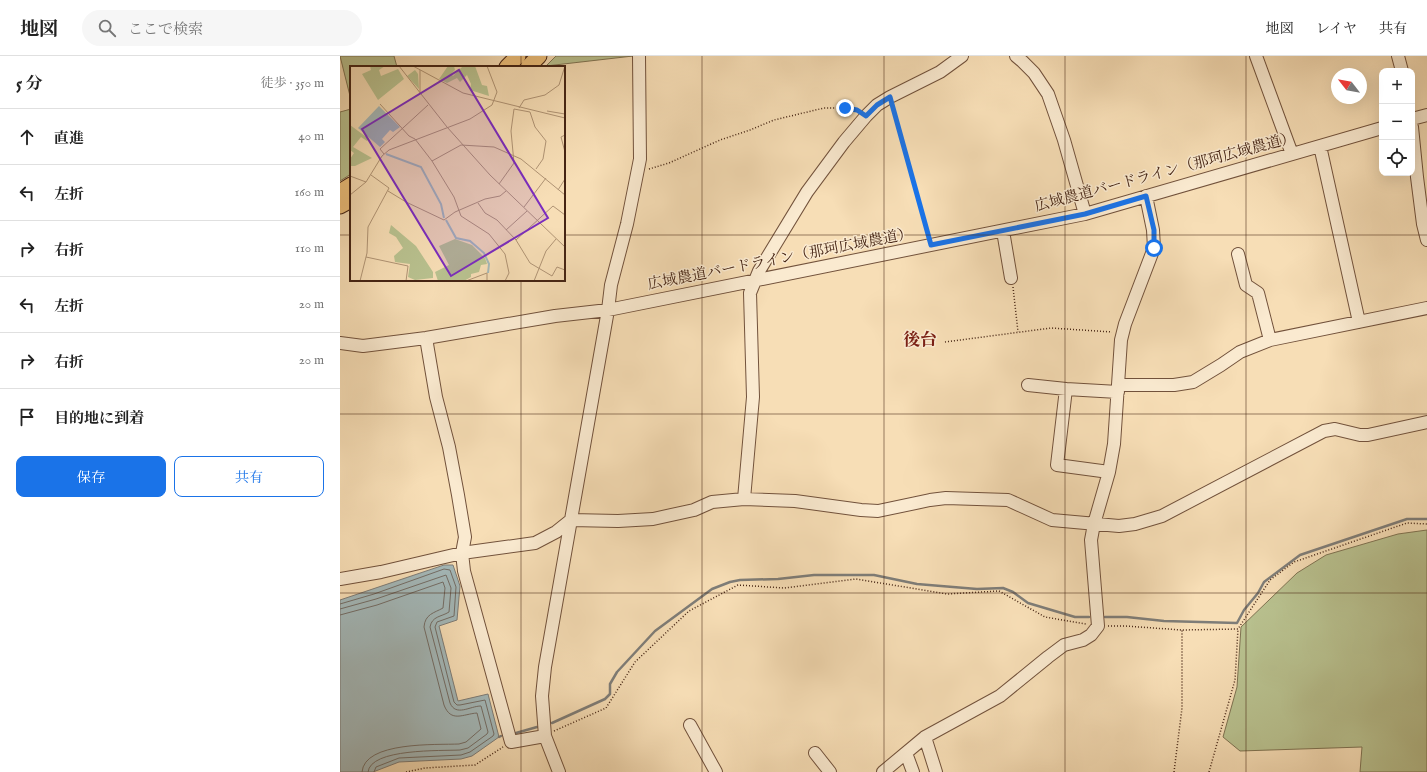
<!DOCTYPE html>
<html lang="ja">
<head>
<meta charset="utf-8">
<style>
  :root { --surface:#fff; --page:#f6f6f6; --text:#222; --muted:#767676; --line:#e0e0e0; --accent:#1a73e8 }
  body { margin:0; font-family:"IM FELL English","Noto Serif JP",serif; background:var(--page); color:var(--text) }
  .controls { position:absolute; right:12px; top:12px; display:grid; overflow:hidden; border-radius:8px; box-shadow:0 4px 16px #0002 }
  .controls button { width:36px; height:36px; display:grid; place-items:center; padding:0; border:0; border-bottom:1px solid var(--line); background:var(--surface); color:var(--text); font:20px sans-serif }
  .compass { position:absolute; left:991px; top:12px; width:36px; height:36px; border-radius:50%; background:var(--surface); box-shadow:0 4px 16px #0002; rotate:301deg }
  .stop { position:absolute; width:12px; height:12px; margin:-9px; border:3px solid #1a73e8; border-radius:50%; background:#fff }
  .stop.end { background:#1a73e8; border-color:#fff; box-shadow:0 1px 4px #0008 }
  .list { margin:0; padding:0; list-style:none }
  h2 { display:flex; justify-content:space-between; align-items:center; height:52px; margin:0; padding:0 16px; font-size:17px }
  h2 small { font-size:13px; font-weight:400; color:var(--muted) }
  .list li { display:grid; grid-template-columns:26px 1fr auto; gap:12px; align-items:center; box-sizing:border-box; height:56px; padding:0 16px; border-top:1px solid var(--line) }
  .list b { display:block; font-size:15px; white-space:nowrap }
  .list em { font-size:13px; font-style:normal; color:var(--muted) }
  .actions { display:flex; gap:8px; padding:12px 16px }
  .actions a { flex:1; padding:9px 0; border:1px solid var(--accent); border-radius:8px; text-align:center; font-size:14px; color:var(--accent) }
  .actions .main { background:var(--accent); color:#fff }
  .icon { flex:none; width:22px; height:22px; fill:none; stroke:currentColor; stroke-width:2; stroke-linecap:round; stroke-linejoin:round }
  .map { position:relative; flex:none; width:1087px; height:716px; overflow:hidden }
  header { display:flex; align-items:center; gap:24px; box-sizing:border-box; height:56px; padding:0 20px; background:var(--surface); border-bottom:1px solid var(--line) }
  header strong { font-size:19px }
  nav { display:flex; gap:22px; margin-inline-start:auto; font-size:14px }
  .search { width:280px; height:36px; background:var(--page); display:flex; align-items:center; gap:10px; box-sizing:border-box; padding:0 14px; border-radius:22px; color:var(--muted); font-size:15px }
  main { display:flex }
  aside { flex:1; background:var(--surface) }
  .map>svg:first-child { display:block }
  .green { fill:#b9c290; stroke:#7f7352 }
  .water { fill:#a4b9ba; stroke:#7e7d78 }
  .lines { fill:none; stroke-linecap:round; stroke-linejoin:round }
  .shore { stroke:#746e67; stroke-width:1 }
  .stream { stroke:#7e7d78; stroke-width:2.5 }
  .minor-casing { stroke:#72523c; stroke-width:14 }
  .major-casing { stroke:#452414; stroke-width:17 }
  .path { stroke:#452414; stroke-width:1.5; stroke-dasharray:1 2; stroke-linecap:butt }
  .minor { stroke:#faead0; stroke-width:12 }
  .major { stroke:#ecbf7b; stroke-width:15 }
  .route { stroke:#1a73e8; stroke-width:5 }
  .grid { fill:none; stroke:#452414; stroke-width:1; stroke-opacity:0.55 }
  .labels { text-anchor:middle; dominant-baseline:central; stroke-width:3; stroke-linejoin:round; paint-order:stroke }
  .street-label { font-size:15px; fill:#452414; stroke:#faead0 }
  .quarter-label { font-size:17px; font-weight:bold; fill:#7a1f14; stroke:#faead0 }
  .inset-river { fill:none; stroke:#a4b9ba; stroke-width:2 }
  .inset-road { fill:none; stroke:#b09475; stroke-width:1 }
  .view { fill:#7b2cbf; fill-opacity:0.15; stroke:#7b2cbf; stroke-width:2 }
  .inset-edge { fill:none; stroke:#452414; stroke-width:2 }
</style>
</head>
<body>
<header>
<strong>地図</strong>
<div class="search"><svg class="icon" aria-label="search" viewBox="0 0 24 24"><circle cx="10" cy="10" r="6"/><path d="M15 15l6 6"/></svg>ここで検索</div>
<nav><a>地図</a><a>レイヤ</a><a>共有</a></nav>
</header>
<main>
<aside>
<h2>5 分<small>徒歩 · 350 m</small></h2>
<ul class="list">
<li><svg class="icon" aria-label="ahead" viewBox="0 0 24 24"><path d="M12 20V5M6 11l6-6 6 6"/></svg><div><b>直進</b></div><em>40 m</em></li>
<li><svg class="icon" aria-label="left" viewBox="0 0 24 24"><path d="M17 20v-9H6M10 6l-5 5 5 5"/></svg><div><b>左折</b></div><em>160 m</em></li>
<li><svg class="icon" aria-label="right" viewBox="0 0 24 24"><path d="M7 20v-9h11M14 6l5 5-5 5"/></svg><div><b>右折</b></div><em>110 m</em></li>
<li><svg class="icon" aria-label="left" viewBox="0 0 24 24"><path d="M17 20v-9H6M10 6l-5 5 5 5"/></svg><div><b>左折</b></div><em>20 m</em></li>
<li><svg class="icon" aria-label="right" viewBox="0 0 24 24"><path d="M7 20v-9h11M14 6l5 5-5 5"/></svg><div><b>右折</b></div><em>20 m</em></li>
<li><svg class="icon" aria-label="arrive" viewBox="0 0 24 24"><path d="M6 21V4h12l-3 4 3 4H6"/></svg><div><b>目的地に到着</b></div></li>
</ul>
<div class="actions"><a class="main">保存</a><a>共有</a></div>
</aside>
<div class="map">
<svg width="1087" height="716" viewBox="0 0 1087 716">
  <rect width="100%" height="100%" fill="#f7deb6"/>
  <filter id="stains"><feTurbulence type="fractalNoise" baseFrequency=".005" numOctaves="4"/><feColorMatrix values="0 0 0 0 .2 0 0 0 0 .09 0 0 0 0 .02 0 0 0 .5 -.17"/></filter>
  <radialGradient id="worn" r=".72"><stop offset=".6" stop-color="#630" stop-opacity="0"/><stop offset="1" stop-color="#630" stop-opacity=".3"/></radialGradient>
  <path class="green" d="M0 0H54L57 11H11V44Z
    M216 0H293L206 10Z
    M11 53V118L0 125V56Z
    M1087 474V716H1020L1022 691 900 695 883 681 897 631 901 571 957 517 986 499 1058 478Z"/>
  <path class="water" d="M104 509H113L120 530 117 564 99 570 118 645 148 638 159 681 132 700 121 703 59 706 33 716H0V544Z"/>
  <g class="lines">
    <path class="shore" d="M0 548 34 538 104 513 110 514 116 531 114 560 97 566 95 571 114 646 117 649H120L145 644 154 678 153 680 130 696 121 699 59 702 36 711 34 716
      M0 553 36 543 106 519 111 532 109 556C101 561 92 560 90 571L110 647C116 661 130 650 141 650L148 676 147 678 128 692 120 694C102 695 30 692 28 716
      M0 559 37 549 103 526 105 532 103 552C94 557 85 558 84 571L104 649C111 667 123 658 137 657L141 673 126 686 119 688C97 689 24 685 22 716"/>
    <path class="stream" d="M765 561H787L824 565 897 567 904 554 918 537 924 526 960 499 1067 463H1087
      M212 667 265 643 270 638V628L277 616 315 575 372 533 390 526 400 524 438 523 474 519H534L577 528 637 533 663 532 673 536 688 547 735 561H749
      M176 677 197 671
      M159 681 161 680"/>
    <defs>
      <path id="minor" d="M676 0 682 5 694 17 708 38 724 84 745 158
        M916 0 952 98
        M1058 0 1062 15
        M1072 63 1087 59
        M1072 71 1077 121 1083 168 1087 184
        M980 90 1019 266
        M663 175 671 222
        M898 198 906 229 918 237 930 284
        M86 282 96 341 109 391 118 439 125 481 122 497 124 515 171 686 205 680
        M0 287 23 290 86 282 215 260 268 254 745 158 1042 72
        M688 329 726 333 778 336
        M778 329H834L853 326 881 309 900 296 930 284 1087 252
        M726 333 717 409 769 416
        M404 443 413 341 410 237 419 215 467 136 504 86 526 60 537 49 550 41 600 16 622 0
        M0 523 41 516 122 497 195 487 216 476 231 464 278 465 313 463 354 454 372 446 404 443 455 445 521 454 538 455 590 444 606 442 668 444 712 464 779 470 795 468 822 460 984 375 995 373 1020 379H1028L1087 366
        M350 669 376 716
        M585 681 596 716
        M475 697 490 716
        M566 697 573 716
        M219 716 205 680 202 640 205 611 268 254 271 229 287 168 300 103 299 0
        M543 716 585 681 660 640 708 601 724 589 743 584 751 579 758 570 751 484 754 468 769 416 774 388 781 284 785 268 814 192 813 174 806 140"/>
      <path id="major" d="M167 11 178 0
        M188 11 199 0
        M0 136 11 129
        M0 150 11 144"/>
    </defs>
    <use href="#minor" class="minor-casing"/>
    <use href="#major" class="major-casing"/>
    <path class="path" d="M553 52 589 179
      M309 113 329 107 380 84 410 74 434 64 484 52H505L518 55
      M673 231 678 276
      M605 286 711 272 772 276
      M768 570H785L842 574 898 573 930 524 954 506 1067 467 1087 468
      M214 675 266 652 295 606 349 555 398 529 444 532 516 523 607 538 659 535 705 561 746 568
      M66 716 85 712 135 709 163 691
      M834 716 842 652V574
      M869 716 895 624 898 573"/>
    <use href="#minor" class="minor"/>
    <use href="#major" class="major"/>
  </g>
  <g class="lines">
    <path class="route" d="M505 52 517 54 526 60 537 49 550 41 591 189 745 158 806 140 814 174V192"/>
  </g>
  <path class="grid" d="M181 0V11M362 0V716M544 0V716M725 0V716M906 0V716M0 179H11M224 179H1087M181 224V716M0 358H1087M0 537H1087"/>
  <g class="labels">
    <g class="street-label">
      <text transform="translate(825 116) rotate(-15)">広域農道バードライン（那珂広域農道）</text>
      <text transform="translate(440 203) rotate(-11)">広域農道バードライン（那珂広域農道）</text>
    </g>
    <g class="quarter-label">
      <text x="580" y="284">後台</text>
    </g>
  </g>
  <g transform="translate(10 10)">
    <rect width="215" height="215" fill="#f7deb6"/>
    <path d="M20 0H35L29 4 31 10 48 3 54 13 28 34 12 8 21 4ZM98 0H104L105 4 101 8 103 10 113 0H125L132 19 137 20 139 30 120 24 121 18 117 9 110 16 107 12 97 17 89 13ZM65 4 68 8 69 23 57 10ZM0 59 19 73 17 75 11 71 3 81 22 92 5 100H0V93L4 87 0 84ZM41 159 66 180 83 206V212L65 214 58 211 60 198 45 196 44 190 53 182 46 171 39 167ZM105 173 122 179 135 192 137 198 131 199 129 206 121 208V211L114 215H88L85 206 99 199 89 180Z" fill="#b9c290"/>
    <path d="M29 40 50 61 43 66 40 64 32 73 35 76 30 81 8 62Z" fill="#a4b9ba"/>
    <path class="inset-river" d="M36 88 71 101 91 138 94 152M96 154 106 172 120 175 134 187 139 198 138 207"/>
    <path class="inset-road" d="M49 0 97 61 140 109 215 181M63 0 113 27 215 52M70 4V27M30 38 59 70 65 73 82 95 104 131 111 150 139 168 155 188 159 207 155 215M169 42 174 34 195 29 209 19 215 0M197 45 215 48M215 69 211 71 215 86M34 88 30 83 78 39M82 95 111 79 144 81 171 93 215 129M0 110 16 116M149 118 164 97 161 65 164 43 180 46 185 61 196 75 193 93 186 103M208 124 215 113M38 125 56 136 94 154 105 146 135 133 150 130 156 125M0 129 16 116 32 90 39 84 120 53 142 39 147 26 137 0M128 137 135 147 147 154 166 174 180 197 202 210 207 201 215 204M174 141 196 112M156 164 177 145M166 174 203 140 215 149M16 191 58 200 56 215M10 215 17 187 18 161 39 122 21 109M116 215 137 207V215M184 215 196 185 206 173"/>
    <path class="view" d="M109 4 198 152 101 210 12 63Z"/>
    <rect width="215" height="215" class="inset-edge"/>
  </g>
  <rect width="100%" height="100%" filter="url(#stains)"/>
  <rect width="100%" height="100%" fill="url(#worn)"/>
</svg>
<div class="controls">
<button>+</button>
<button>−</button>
<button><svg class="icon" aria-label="locate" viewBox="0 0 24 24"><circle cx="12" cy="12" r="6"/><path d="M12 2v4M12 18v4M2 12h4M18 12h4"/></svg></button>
</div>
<svg class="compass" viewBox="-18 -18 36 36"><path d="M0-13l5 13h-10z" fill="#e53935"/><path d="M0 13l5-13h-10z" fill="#767676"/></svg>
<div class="stop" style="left:814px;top:192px"></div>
<div class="stop end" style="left:505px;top:52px"></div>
</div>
</main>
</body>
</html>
